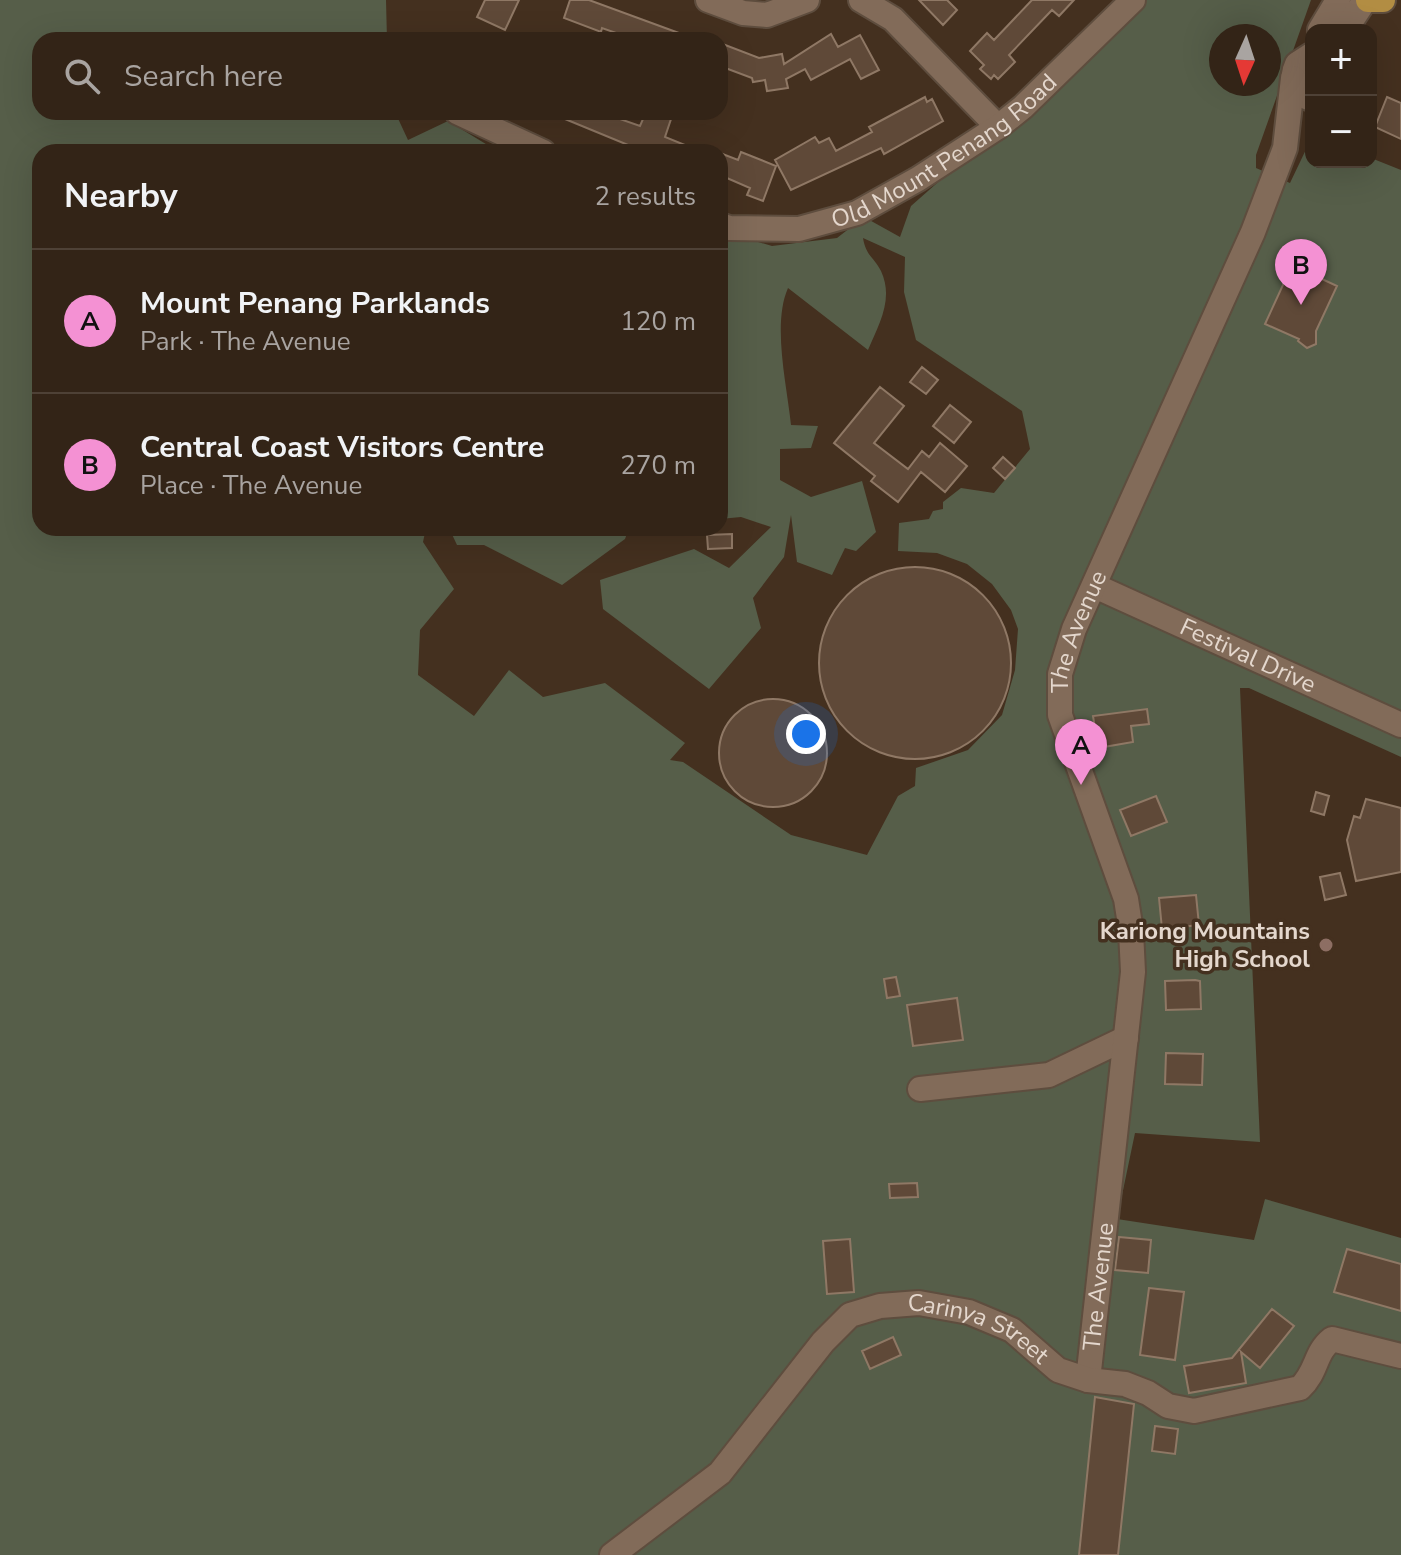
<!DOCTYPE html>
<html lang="en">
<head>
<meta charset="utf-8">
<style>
  :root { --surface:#332417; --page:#3e3024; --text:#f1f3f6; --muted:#a9a4a1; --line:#4e4136; --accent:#f491d3 }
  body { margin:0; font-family:"Nunito Sans",sans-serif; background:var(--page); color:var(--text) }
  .controls { position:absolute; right:24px; top:24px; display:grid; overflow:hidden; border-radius:16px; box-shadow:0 8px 32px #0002 }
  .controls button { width:72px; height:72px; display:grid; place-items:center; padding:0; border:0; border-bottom:2px solid var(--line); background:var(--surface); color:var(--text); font:40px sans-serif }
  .compass { position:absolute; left:1209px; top:24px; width:72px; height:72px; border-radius:50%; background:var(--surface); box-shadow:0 8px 32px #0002; rotate:183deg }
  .you { position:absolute; left:806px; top:734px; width:28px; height:28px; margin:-20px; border:6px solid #fff; border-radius:50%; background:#1a73e8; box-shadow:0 0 0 12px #1a73e833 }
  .badge { display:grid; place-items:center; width:52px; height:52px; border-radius:50%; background:var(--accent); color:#111; font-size:26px; font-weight:700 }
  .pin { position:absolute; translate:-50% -66px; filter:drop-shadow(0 2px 4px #0008) }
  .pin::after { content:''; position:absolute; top:42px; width:28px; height:24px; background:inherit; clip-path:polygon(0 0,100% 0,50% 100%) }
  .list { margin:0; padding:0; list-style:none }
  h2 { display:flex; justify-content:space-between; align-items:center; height:104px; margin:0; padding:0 32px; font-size:34px }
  h2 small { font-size:26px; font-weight:400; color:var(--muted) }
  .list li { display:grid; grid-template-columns:52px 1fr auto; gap:24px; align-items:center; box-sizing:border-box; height:144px; padding:0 32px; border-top:2px solid var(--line) }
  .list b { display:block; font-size:30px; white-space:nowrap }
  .list p { margin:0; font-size:26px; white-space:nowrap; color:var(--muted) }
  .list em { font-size:26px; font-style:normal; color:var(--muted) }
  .icon { flex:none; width:44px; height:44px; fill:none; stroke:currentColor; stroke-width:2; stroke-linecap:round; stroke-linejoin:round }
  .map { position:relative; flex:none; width:1401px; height:1555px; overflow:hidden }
  .search { position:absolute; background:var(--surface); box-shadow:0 8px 32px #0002; left:32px; top:32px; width:696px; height:88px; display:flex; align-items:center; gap:20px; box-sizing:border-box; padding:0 28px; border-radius:24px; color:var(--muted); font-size:30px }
  .panel { position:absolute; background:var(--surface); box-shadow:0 8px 32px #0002; left:32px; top:144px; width:696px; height:392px; border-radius:24px }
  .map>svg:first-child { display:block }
  .green { fill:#565e49; fill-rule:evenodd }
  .building { fill:#5f4938; stroke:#8f7865; stroke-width:2 }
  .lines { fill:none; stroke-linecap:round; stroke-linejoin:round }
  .minor-casing { stroke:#5e4d3e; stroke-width:28 }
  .highway-casing { stroke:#5e4d3e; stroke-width:28 }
  .minor { stroke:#826b59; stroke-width:24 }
  .highway { stroke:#b28d43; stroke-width:24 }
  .education-dot { fill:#8d6e63; stroke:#44301f; stroke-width:3 }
  .labels { text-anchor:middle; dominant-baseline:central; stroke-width:7; stroke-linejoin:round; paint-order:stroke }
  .street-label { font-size:24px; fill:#e4d7cd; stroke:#44301f }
  .poi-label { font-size:24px; font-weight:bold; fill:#e4d7cd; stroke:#44301f; text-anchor:end }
</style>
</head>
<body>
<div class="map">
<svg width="1401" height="1555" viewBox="0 0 1401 1555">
  <rect width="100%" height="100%" fill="#44301f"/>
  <path class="green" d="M0 0H386L387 40H40V112H395L408 140 448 121 499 152H40V528H426L423 542 454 589 420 630 418 675 474 716 509 670 543 697 605 683 685 743 670 760 683 762 791 835 867 855 898 796 915 786 916 768 968 750 1002 715 1015 670 1018 629 1011 610 992 584 967 564 937 553 898 551 899 523 929 519 933 511 943 509V502L961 488 994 493 1030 449 1022 411 916 340 904 292 905 257 863 238C866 256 874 257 881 271 894 299 879 324 868 350L788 288C772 324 787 386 791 425L818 426 811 448 780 449V480L811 497 862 481 876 532 856 551 845 548 832 575 797 562 791 515 784 557 753 598 761 628 709 689 603 609 600 580 694 549 729 568 771 527 741 517 720 519V231L772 246 837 238 864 217 900 237 911 206 1144 0H1311L1256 155V168L1290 183 1311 139V162H1371V158L1401 170V757L1249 688H1240L1260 1142 1135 1133 1117 1219 1254 1240 1265 1199 1401 1238V1555H0ZM1221 36H1269V84H1221Z
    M449 528H629L625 539 562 585 484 545H457Z"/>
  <path class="building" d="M485 0H519L505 30 477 17Z
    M570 0H589L698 40H636L602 28 601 32 564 18Z
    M919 0H947L957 10 943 25Z
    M1032 0H1074L1059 16 1052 10 1009 55 1015 62 998 79 994 75 991 79 980 69 984 65 970 51 987 33 994 40Z
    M831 34 838 47 860 35 879 70 861 79 850 59 811 80 805 69 786 79 788 88 767 91 765 80 753 82 752 78 720 66V43L759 58 782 54 784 64Z
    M925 97 927 102 932 99 943 121 884 154 881 148 791 190 775 160 815 137 819 143 829 138 836 151 872 132 869 127Z
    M1387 97 1401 103V139L1375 127Z
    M548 112H616L614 117 640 126 646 112H652L671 119 665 137 702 152H645Z
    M741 152 776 166 763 201 747 195 750 188 720 175V153L738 160Z
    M1307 272 1337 286 1316 331V344L1307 348 1298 341 1299 339 1265 324 1288 274 1303 280Z
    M922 367 938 380 926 394 910 382Z
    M880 387 904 406 874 443 908 469 922 451 929 457 940 443 967 466 945 492 921 472 898 502 871 481 875 476 834 443Z
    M950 405 971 422 954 443 933 426Z
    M1003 457 1015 468 1005 479 993 468Z
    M732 534V548L708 549 707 535Z
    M819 663a96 96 0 1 1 192 0a96 96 0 1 1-192 0Z
    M719 753a54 54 0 1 1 108 0a54 54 0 1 1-108 0Z
    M1147 709 1149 724 1131 726 1133 742 1098 748 1093 716Z
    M1316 792 1329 796 1324 815 1311 811Z
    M1156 796 1167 822 1131 836 1120 810Z
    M1366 799 1401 808V872L1356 881 1347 840 1354 816 1360 818Z
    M1340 873 1346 895 1325 900 1320 877Z
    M1196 895 1199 925 1162 929 1159 898Z
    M896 977 900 996 887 998 884 979Z
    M1195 980 1200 981 1201 1009 1166 1010 1165 981Z
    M957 998 963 1040 913 1046 907 1005Z
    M1166 1053 1203 1054 1202 1085 1165 1084Z
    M917 1183 918 1197 890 1198 889 1184Z
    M1119 1237 1151 1240 1148 1273 1115 1270Z
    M850 1239 854 1292 827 1294 823 1241Z
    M1347 1249 1401 1264V1311L1334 1292Z
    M1149 1288 1184 1292 1175 1360 1140 1355Z
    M1272 1309 1294 1326 1260 1368 1241 1352 1246 1383 1189 1393 1184 1366 1232 1358Z
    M893 1337 901 1355 870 1369 862 1351Z
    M1095 1397 1134 1404 1118 1555H1079Z
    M1155 1426 1178 1429 1175 1454 1152 1451Z"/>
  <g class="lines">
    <defs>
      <g id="minor">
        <path d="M708 0 743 13 767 15 807 0"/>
        <path d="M861 0 893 19 998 127"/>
        <path d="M1320 30 1338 0"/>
        <path d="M1345 30 1363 3 1368 0"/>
        <path d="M1311 55 1297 64C1290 79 1294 93 1311 99"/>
        <path d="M457 112 543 152"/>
        <path id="s1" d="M720 225 729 228 799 229 857 213 918 179 998 127 1023 107 1133 0"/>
        <path id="s2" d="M1095 586 1401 725"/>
        <path d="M920 1089 1049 1075 1126 1038"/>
        <path id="s3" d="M1088 1380 1133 972 1131 931 1126 899 1060 715V674L1074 629 1253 232 1285 148 1293 78"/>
        <path id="s4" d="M612 1555 720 1473 823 1342 850 1315 880 1306 919 1303 969 1312 1012 1330 1058 1370 1088 1380 1125 1384 1148 1393 1168 1406 1194 1411 1300 1388C1318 1371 1314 1353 1332 1339L1401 1356"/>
      </g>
      <path id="highway" d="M1368 0H1383"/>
    </defs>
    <use href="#minor" class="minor-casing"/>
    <use href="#highway" class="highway-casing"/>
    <use href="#minor" class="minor"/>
    <use href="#highway" class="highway"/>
  </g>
  <circle class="education-dot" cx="1326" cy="945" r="8"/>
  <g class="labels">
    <g class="street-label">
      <text stroke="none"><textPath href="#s1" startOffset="246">Old Mount Penang Road</textPath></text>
      <text stroke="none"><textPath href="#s3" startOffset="766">The Avenue</textPath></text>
      <text stroke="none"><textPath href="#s2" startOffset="168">Festival Drive</textPath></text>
      <text stroke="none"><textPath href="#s3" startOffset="94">The Avenue</textPath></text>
      <text stroke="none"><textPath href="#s4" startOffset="476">Carinya Street</textPath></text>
    </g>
    <g class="poi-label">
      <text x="1310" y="931">Kariong Mountains<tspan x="1310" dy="28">High School</tspan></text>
    </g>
  </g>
</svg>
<div class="controls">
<button>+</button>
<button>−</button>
</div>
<svg class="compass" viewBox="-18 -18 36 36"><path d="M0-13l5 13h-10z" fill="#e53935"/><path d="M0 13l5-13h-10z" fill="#a9a4a1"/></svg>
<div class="you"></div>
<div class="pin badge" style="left:1081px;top:785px">A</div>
<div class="pin badge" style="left:1301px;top:305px">B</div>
<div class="search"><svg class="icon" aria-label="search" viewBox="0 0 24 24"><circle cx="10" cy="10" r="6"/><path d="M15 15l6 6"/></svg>Search here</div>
<section class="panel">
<h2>Nearby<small>2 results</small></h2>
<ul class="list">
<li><span class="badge">A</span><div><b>Mount Penang Parklands</b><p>Park · The Avenue</p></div><em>120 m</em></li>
<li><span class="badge">B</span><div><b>Central Coast Visitors Centre</b><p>Place · The Avenue</p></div><em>270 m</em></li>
</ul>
</section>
</div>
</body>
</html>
